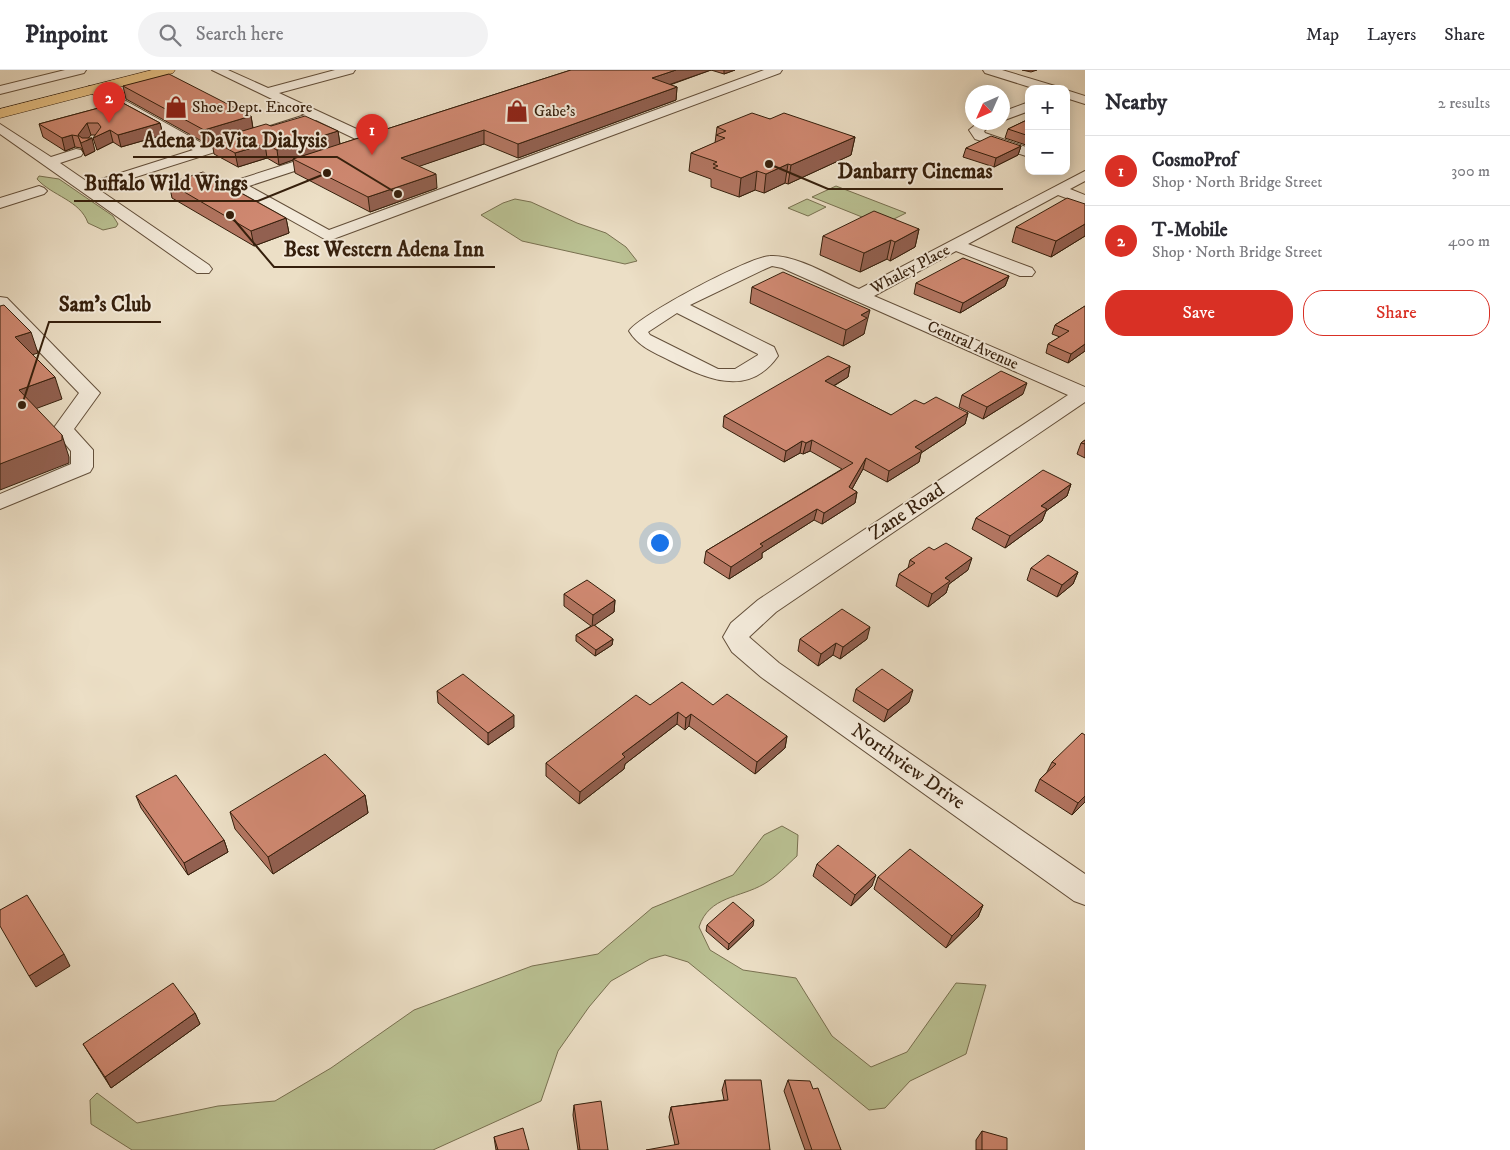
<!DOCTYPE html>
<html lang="en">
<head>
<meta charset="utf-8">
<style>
  :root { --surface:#fff; --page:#f2f2f3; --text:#2b2b33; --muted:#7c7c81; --line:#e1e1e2; --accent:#d93025 }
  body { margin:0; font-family:"IM FELL DW Pica",serif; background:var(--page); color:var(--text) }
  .controls { position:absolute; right:15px; top:15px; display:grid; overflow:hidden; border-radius:10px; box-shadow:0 2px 12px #0003 }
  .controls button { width:45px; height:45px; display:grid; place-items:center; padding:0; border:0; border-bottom:1px solid var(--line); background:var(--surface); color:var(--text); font:25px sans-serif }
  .compass { position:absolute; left:965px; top:15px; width:45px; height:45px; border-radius:50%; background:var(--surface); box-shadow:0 2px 12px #0003; rotate:225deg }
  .you { position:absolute; left:659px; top:472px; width:18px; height:18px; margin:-12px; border:4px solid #fff; border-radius:50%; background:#1a73e8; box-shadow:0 0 0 8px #1a73e833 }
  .badge { display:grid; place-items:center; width:32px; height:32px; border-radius:50%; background:var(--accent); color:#fff; font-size:16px; font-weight:700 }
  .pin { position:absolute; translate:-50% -41px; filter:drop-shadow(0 1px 2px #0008) }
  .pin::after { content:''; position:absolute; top:26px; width:18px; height:15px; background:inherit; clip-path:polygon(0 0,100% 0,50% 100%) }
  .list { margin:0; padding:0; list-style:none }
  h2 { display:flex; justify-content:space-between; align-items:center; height:65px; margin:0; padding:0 20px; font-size:21px }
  h2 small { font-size:16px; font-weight:400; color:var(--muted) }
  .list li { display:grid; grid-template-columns:32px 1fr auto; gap:15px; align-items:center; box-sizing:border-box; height:70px; padding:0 20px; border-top:1px solid var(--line) }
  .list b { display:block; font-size:19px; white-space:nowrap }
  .list p { margin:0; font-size:16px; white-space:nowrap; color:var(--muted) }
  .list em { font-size:16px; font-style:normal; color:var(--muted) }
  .actions { display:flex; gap:10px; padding:15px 20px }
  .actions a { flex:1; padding:11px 0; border:1px solid var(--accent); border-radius:20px; text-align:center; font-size:18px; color:var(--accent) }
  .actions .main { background:var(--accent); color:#fff }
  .icon { flex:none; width:28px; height:28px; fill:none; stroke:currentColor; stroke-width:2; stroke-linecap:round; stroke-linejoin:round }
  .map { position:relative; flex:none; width:1085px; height:1080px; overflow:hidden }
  header { display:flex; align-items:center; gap:30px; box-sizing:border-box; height:70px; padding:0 25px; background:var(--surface); border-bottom:1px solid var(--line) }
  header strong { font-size:24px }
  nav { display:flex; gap:28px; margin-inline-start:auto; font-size:18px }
  .search { width:350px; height:45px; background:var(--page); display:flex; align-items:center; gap:12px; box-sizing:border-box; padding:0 18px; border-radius:28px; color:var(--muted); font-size:19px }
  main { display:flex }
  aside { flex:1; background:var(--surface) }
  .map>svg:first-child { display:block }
  .green { fill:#bac193; stroke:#787050 }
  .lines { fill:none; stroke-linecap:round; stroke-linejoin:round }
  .minor-casing { stroke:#634f3a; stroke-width:2 }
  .major-casing { stroke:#351f0c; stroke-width:1 }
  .minor { fill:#f3eada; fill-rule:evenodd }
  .major { fill:#e6c083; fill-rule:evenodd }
  .wall { fill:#b37662; stroke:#351f0c }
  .shaded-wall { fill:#926050; stroke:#351f0c }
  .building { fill:#d08972; stroke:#351f0c }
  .labels { text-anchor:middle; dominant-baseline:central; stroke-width:4; stroke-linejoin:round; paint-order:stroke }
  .far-poi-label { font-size:16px; fill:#351f0c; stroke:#f3eada; text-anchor:start }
  .far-street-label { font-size:16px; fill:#351f0c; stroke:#f3eada }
  .street-label { font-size:20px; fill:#351f0c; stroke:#f3eada }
  .leader { fill:none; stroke:#351f0c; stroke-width:2 }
  .callout-dot { fill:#351f0c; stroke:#f3eada; stroke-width:2 }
  .callout-label { font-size:21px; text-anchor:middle; font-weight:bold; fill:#351f0c; stroke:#f3eada; stroke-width:4; stroke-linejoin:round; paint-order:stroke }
</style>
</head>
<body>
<header>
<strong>Pinpoint</strong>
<div class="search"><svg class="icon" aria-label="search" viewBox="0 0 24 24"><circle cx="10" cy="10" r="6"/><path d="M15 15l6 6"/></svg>Search here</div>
<nav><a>Map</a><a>Layers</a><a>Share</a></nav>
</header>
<main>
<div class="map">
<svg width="1085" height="1080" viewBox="0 0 1085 1080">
  <rect width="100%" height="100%" fill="#ecdfc6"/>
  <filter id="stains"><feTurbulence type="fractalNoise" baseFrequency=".004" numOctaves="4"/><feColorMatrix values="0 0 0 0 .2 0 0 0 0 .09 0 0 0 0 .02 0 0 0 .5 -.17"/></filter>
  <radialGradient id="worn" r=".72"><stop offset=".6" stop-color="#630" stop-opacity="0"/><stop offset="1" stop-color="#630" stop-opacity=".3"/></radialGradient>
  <path class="green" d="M39 106 59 109 113 146 118 154 116 157 103 160 88 153C80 130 52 126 37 109Z
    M836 116 906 143 882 155 812 127Z
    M515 129 531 132 577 153 606 163 626 177 637 191 625 194 522 171 481 145 503 133Z
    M807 129 826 137 808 146 788 138Z
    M782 756 798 765 797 786C787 795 776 807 764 814 740 828 709 826 699 857L710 880 743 900 796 908 832 966 871 997 907 982 956 913 986 915 966 984 910 1011 885 1038 869 1040 688 892 665 885 650 889 611 911 589 937 558 981 541 1031 433 1080H132L91 1054 90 1030 97 1023 137 1053 218 1036 275 1031 331 998 414 940 532 896 598 884 652 838 733 805 764 765Z"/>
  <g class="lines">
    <defs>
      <path id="minor" d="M65 0H86L84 3 0 24V16Z
        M212 0H228L268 18 335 0H355L353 3 279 23 376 68 378 71 371 75 366 74 316 50 98 119 209 195 212 199 209 203H197L0 64V54L51 87 76 79 81 80 83 83 81 86 60 93 89 113 193 80 89 22 88 19 89 16H99L207 76 305 45Z
        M764 0H782L780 3 328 171 228 115 231 112 321 83H331L333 86 331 89 249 116 329 160Z
        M983 0H1002L1055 16 1056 19H1036L985 3Z
        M1066 20 1085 26V34L1066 28Z
        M1029 32V41L1002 51V42Z
        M979 52H995L984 61 985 63 1029 78V87L975 69 969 60Z
        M1085 101V111L1070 119 1085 125V135L1058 125 968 174 1032 198 1035 202 1032 206H1020L956 181 874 226 1085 317V332L776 542 749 567 779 593 1085 804V835L1074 831 761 607 732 582 723 567 731 553 758 530 1068 325 782 198 772 196 765 199 690 235 774 277 778 286C748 329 705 308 669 290 653 282 638 276 629 261 640 245 749 187 770 186 796 184 836 209 859 219ZM677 243 758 284V285L735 299H718L650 265 648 262Z
        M39 116 44 118 47 121 44 124 0 138V128Z
        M0 227 7 228 100 323 74 359 93 380V397L90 402 0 439V424L71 394V381L53 359 79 323 0 241Z"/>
      <path id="major" d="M152 0H175L173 3 0 48V39Z"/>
    </defs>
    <use href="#minor" class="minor-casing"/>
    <use href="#major" class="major-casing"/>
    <use href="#minor" class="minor"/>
    <use href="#major" class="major"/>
  </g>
  <path class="wall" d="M571 0H735L724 4 711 0 670 15 677 17 676 30 518 88 484 74 419 96 437 118 370 142 295 103 293 90 279 95 267 88 238 97 214 84 212 72 207 74 126 29 123 16 251 46 253 58 271 56 338 61 340 74Z
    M1022 0H1037L1031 2Z
    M121 32 160 53 163 65 121 77 113 72 97 80 95 65H91L88 68 95 81 85 86 81 78 75 77 65 81 43 67 39 54Z
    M770 49 855 67 851 85 788 114 785 113 764 123 755 120 739 127 711 117V109L689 101 691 83 715 73 717 57Z
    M1029 49V76L1005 68 1008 59Z
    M1021 76 1018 85 994 97 963 87 966 78Z
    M169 113 286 148 289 163 254 176 172 128Z
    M1085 134V166L1051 187 1012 172 1016 157Z
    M919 159 915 177 890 191 887 189 860 202 820 185 823 166Z
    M1009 206 1005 216 960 243 914 224 916 213Z
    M752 217 866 256 865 257 864 264 843 276 750 233Z
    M1085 236V281L1068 293 1046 283 1048 274 1060 267 1052 264 1055 255Z
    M850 296 848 307 834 316 891 345 924 334 968 343 965 354 921 383 919 392 887 412 863 399 852 419 857 422 855 433 822 454 814 450 762 483V488L729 509 704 493 706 481 842 399 810 381 803 384 800 383 784 392 723 357 724 346Z
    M1023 324 983 349 959 337 962 325Z
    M1085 370V388L1077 384 1081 373Z
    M1071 414 1067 426 1046 441 1042 451 1005 478 972 459 976 448Z
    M934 480 968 500 949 514 946 523 928 537 896 516 899 504 908 498 910 490Z
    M1031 498 1078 502 1073 514 1057 527 1027 510Z
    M564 524 615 530 614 542 594 555 613 569 612 575 595 586 576 571V565L591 556 564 536Z
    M800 569H867L840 589 833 585 818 596 798 581Z
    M856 619 909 632 884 652 853 631Z
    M437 621 514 657 488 675 438 633Z
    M650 635H713L787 666 785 678 755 704 689 656 685 660 677 654 625 694 624 699 579 734 546 706V693Z
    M1085 665V732L1072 745 1035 721 1040 709 1047 702 1052 692Z
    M365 725 368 743 273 804 235 759 230 742Z
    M136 726 224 770 228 782 188 805 141 738Z
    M817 794 872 816 851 836 813 806Z
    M878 807 983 835 978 847 946 878 874 819Z
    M707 855 753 856 728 880 706 861Z
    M195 943 200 954 111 1018 83 974Z
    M725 1010 770 1080 675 1075 669 1047 671 1037 724 1030 722 1020Z
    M788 1010 813 1019 841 1080H805L784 1021Z
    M574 1035 608 1080H578L573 1045Z
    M982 1061 1007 1080H976V1070Z
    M494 1067 529 1080H496Z"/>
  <path class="shaded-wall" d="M676 0H711L651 21 652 8Z
    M724 0H735L724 4Z
    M677 17 676 30 518 88V74Z
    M251 46 253 59 212 70V72L207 74 204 60Z
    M87 53 91 65 86 71 92 68 95 81 85 86 78 65Z
    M160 53 163 65 121 77 118 65Z
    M110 60 113 72 97 80 93 68Z
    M484 60V74L403 102 401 88Z
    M338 61 340 75 293 89V90L279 95 277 80Z
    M72 65 75 77 65 81 62 68Z
    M855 67 851 85 788 114 791 95Z
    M265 74 267 88 238 97 235 83Z
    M1021 76 1018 85 994 97 996 88Z
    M788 94 785 113 764 123 766 104Z
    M757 101 755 120 739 127 741 108Z
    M436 104 437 118 370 142 368 127Z
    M286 148 289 163 254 176 251 161Z
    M1085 154V166L1051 187 1056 171Z
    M919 159 915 177 890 191 895 172Z
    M891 170 887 189 860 202 864 183Z
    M1009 206 1005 216 960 243 963 233Z
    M870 240 864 264 843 276 846 260 861 245Z
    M31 262 38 283 22 288 15 267Z
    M1085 274V281L1068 293 1071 284Z
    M850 296 848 307 823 322 825 311Z
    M55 307 62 329 27 342 19 320Z
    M1027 313 1023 324 983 349 987 337Z
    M968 343 965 354 921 383 919 392 887 412 889 401 915 377Z
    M62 365 69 387V393L0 420V394Z
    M812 370 810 381 803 384 806 373Z
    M802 371 800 383 784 392 786 381Z
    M866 388 863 399 847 428 849 417Z
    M1071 414 1067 426 1046 441 1042 451 1005 478 1010 466 1041 436Z
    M857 422 855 433 822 454 824 443Z
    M817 439 814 450 762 483V488L729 509 731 497 760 474Z
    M972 488 968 500 949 514 946 523 928 537 932 524 945 508Z
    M1078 502 1073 514 1057 527 1062 515Z
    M615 530 614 542 592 557 593 545Z
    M870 557 867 569 840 589 843 577Z
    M613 569 612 575 595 586 596 580Z
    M836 573 833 585 818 596 821 584Z
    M913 620 909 632 884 652 888 640Z
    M678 642 677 654 625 694 624 699 579 734 580 722 622 684Z
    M691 644 689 656 685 660 686 648Z
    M514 645V657L488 675V663Z
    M787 666 785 678 755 704 757 692Z
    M365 725 368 743 273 804 268 787Z
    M1085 726V732L1072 745 1078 733Z
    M224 770 228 782 188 805 184 793Z
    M876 805 872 816 851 836 855 825Z
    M983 835 978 847 946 878 952 866Z
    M754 850 753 856 728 880 729 874Z
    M64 884 70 896 36 917 29 906Z
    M195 943 200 954 111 1018 105 1007Z"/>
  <path class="building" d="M571 0H676L652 8 677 17 518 74 484 60 401 88 436 104 368 127 293 89Z
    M169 4 251 46 204 60 123 16Z
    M121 32 160 53 118 65 110 60 93 68 101 57 98 53H87L78 65 82 68H92L81 73 78 66 72 65 62 68 39 54Z
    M752 43 770 49 784 43 855 67 791 95 788 94 766 104 757 101 741 108 713 98 718 96 713 94 717 92 691 83 725 68 716 65 726 61 717 57Z
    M305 46 338 61 277 80 265 74 235 83 212 70 266 54 271 56Z
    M1029 49V66L1008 59Z
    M991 66 1021 76 996 88 966 78Z
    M203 102 286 148 251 161 169 113Z
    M1067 128 1085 134V154L1056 171 1016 157Z
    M874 141 919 159 895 172 891 170 864 183 823 166Z
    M963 188 1009 206 963 233 916 213Z
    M783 202 870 240 861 245 867 248 846 260 752 217Z
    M4 235 31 262 15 267 55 307 19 320 62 365V370L0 394V236Z
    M1085 236V274L1071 284 1048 274 1069 261 1055 255Z
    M828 286 850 296 825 311 891 345 915 330 924 334 936 327 968 343 915 377 922 381 889 401 866 388 849 417 857 422 824 443 817 439 760 474 763 476 731 497 706 481 853 393 812 370 806 373 802 371 786 381 724 346Z
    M1001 301 1027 313 987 337 962 325Z
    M1085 370V374L1081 373Z
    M1043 400 1071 414 1041 436 1047 439 1010 466 976 448Z
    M946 473 972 488 945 508 950 511 932 524 899 504 915 493 910 490 929 477 934 480Z
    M1048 485 1078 502 1062 515 1031 498Z
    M587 510 615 530 593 545 564 524Z
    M842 539 870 557 843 577 836 573 821 584 800 569Z
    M594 555 613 569 596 580 576 565Z
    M882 599 913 620 888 640 856 619Z
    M463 604 514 645 488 663 437 621Z
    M682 612 713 635 727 624 787 666 757 692 691 644 686 648 678 642 622 684 625 687 580 722 546 693 636 625 650 635Z
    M1082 663 1085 665V726L1078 733 1040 709 1056 694 1052 692Z
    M325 684 365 725 268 787 230 742Z
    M176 705 224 770 184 793 136 726Z
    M838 775 876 805 855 825 817 794Z
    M910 779 983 835 952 866 878 807Z
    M27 825 64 884 29 906 0 856V840Z
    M733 832 754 850 729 874 707 855Z
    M173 913 195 943 105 1007 83 974Z
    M725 1010H761L770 1080H646L679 1074 671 1037 728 1030Z
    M788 1010 810 1011 813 1019 818 1018 841 1080H812Z
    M601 1031 608 1080H580L574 1035Z
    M523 1058 529 1080H498L494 1067Z
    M982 1061 1007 1068V1080H982Z"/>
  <defs>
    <symbol id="shop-bare" viewBox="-9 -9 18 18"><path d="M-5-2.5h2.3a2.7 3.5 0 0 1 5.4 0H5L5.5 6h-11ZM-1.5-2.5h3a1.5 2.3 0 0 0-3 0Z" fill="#8f2418" stroke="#f3eada" stroke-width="2.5" paint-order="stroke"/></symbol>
  </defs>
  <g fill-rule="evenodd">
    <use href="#shop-bare" x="160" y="21" width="32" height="32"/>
    <use href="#shop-bare" x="501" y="25" width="32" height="32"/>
  </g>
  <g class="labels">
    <g class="far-poi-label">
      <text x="192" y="37">Shoe Dept. Encore</text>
      <text x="534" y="41">Gabe's</text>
    </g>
    <g class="far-street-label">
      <text transform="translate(910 199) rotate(-28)">Whaley Place</text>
      <text transform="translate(973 275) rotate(24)">Central Avenue</text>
    </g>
    <g class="street-label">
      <text transform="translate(907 442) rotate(-34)">Zane Road</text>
      <text transform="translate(908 697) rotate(35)">Northview Drive</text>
    </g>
  </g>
  <path class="leader" d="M398 124L337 87H133M769 94L828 119H1003M327 103L258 131H74M230 145L274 197H495M22 335L49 252H161"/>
  <g class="callout-dot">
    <circle cx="398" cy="124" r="5"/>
    <circle cx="769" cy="94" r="5"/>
    <circle cx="327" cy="103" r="5"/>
    <circle cx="230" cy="145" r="5"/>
    <circle cx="22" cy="335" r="5"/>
  </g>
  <g class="callout-label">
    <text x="235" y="77">Adena DaVita Dialysis</text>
    <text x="915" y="108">Danbarry Cinemas</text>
    <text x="166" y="120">Buffalo Wild Wings</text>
    <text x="384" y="186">Best Western Adena Inn</text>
    <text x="105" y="241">Sam's Club</text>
  </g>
  <rect width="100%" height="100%" filter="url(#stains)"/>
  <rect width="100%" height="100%" fill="url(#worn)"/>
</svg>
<div class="controls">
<button>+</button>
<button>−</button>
</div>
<svg class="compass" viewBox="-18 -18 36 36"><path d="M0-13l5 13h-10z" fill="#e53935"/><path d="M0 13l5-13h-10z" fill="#7c7c81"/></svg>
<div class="you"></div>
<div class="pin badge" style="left:372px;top:85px">1</div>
<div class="pin badge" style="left:109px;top:53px">2</div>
</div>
<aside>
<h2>Nearby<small>2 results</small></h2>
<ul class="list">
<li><span class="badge">1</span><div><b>CosmoProf</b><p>Shop · North Bridge Street</p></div><em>300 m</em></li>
<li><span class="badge">2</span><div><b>T-Mobile</b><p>Shop · North Bridge Street</p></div><em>400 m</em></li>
</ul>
<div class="actions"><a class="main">Save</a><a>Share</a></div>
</aside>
</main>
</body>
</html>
